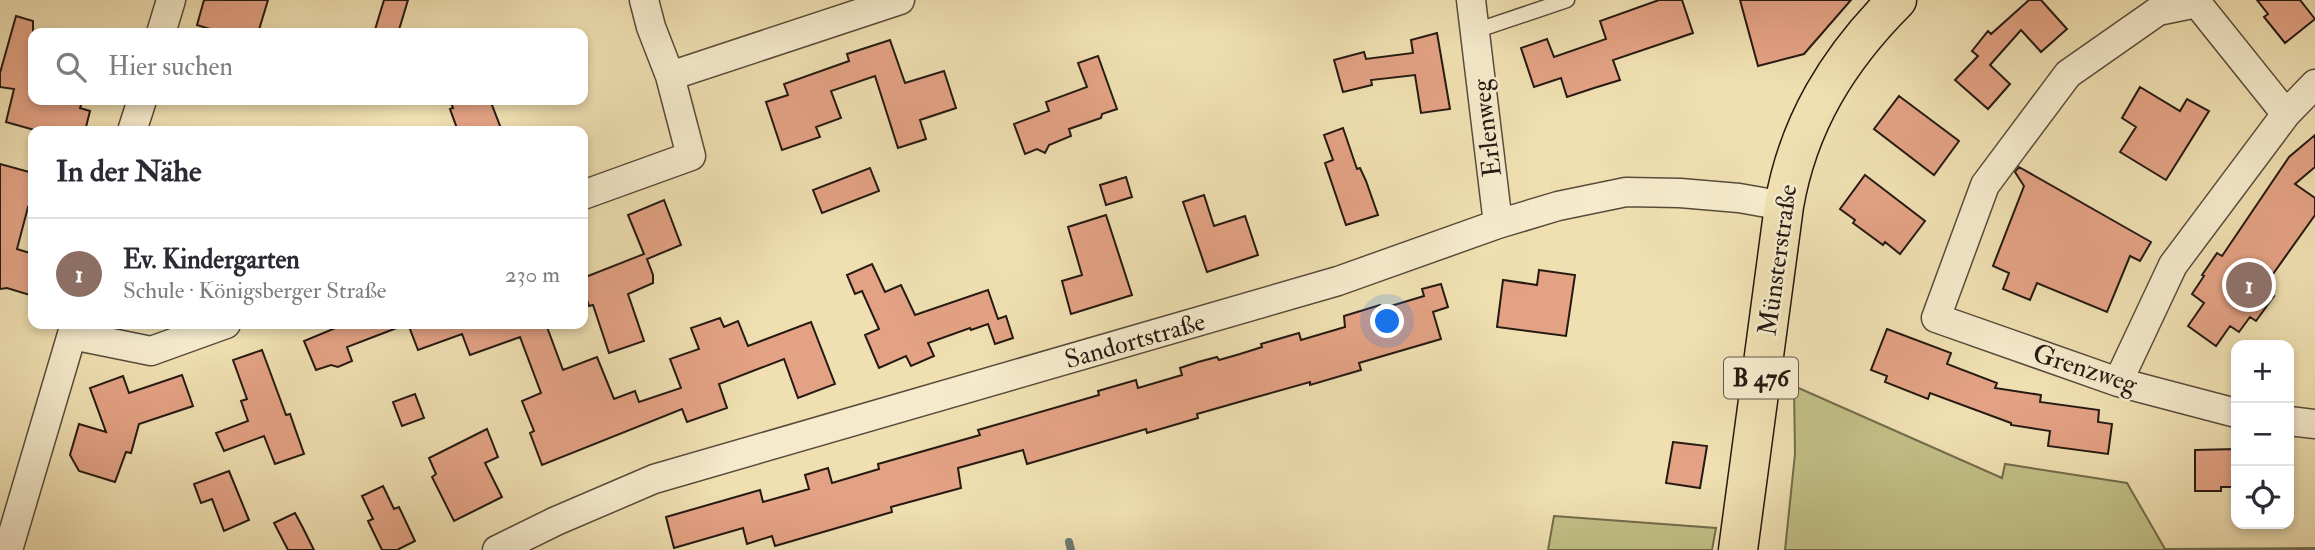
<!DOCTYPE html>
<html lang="de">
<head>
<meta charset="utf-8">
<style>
  :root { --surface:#fff; --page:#f2f2f3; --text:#2b2b33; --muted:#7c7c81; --line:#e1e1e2; --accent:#d93025 }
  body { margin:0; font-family:"IM FELL Double Pica",serif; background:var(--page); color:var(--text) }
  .controls { position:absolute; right:21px; bottom:21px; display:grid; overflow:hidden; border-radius:14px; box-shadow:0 4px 10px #0003 }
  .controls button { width:63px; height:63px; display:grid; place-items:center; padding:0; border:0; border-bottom:2px solid var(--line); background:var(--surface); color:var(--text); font:35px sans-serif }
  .you { position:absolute; left:1388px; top:322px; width:24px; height:24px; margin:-18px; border:5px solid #fff; border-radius:50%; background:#1a73e8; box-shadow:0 0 0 10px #1a73e833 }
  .badge { display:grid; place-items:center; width:46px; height:46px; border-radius:50%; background:var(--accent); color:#fff; font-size:23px; font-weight:700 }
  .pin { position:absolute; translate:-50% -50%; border:4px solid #fff; box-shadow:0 2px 7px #0006 }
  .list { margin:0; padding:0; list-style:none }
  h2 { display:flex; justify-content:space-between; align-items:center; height:91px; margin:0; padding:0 28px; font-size:30px }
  h2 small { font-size:23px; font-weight:400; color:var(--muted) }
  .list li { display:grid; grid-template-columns:46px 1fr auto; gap:21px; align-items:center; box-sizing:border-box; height:112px; padding:0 28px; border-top:2px solid var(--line) }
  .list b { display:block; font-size:26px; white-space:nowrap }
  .list p { margin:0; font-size:23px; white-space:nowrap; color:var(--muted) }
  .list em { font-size:23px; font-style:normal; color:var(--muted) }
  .icon { flex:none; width:38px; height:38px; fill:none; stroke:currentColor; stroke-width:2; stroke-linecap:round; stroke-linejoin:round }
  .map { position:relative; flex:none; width:2315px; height:550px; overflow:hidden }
  .search { position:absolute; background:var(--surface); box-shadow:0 4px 10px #0003; left:28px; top:28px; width:560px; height:77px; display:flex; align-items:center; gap:18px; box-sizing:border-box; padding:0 24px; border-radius:14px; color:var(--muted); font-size:26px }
  .panel { position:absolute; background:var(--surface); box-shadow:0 4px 10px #0003; left:28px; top:126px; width:560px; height:203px; border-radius:14px }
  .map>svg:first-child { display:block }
  .green { fill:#c1bf86; stroke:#736c4c; stroke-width:2 }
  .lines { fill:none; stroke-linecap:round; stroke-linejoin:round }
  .stream { stroke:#6c7a74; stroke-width:8 }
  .building { fill:#e3a284; stroke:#251a12; stroke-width:2 }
  .lane-casing { stroke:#584b3a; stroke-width:17 }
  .street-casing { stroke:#584b3a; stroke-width:31 }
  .primary-casing { stroke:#251a12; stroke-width:41 }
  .lane { stroke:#f5eacc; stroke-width:14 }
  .street { stroke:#f5eacc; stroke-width:28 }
  .primary { stroke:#efdfb1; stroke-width:38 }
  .labels { text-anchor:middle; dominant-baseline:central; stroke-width:5; stroke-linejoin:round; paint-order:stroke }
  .shield { fill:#f5eacc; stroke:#63584a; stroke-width:2 }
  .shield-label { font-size:24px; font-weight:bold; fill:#251a12 }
  .street-label { font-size:26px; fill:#251a12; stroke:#f5eacc }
</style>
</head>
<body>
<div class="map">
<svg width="2315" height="550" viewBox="0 0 2315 550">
  <rect width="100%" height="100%" fill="#efdfb1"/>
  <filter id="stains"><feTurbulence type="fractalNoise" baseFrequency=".00286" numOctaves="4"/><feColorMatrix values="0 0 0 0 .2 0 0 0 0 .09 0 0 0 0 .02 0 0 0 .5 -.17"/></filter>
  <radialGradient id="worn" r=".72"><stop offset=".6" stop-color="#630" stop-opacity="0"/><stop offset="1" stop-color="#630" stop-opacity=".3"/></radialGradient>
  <path class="green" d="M1794 386 2002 478 2005 464 2127 483 2165 549 2315 548V550H1785L1795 454Z
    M1554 516 1716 528 1712 550H1548Z"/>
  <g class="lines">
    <path class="stream" d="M1069 542 1071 550"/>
  </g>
  <path class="building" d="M204 0H268L258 33H223L197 25Z
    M384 0H408L398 33H374Z
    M1659 0H1682L1693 33 1613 60 1620 80 1594 88 1567 97 1561 78 1534 87 1521 48 1547 39 1554 57 1606 39 1600 21Z
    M1740 0H1851L1804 54 1758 66Z
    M2029 0H2041L2067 29 2041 52 2021 30 1990 65 2010 84 1988 109 1955 80 1978 56 1972 51 1988 31 1991 34Z
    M2257 0H2300L2315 19 2285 43 2264 17 2268 14Z
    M16 16 33 21V100H83L80 108 90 111 85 131H38L6 122 14 89 0 87V73Z
    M1437 33 1450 109 1421 113 1415 75 1371 80 1372 85 1343 92 1334 60 1364 52 1366 59 1413 53 1411 40Z
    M890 40 905 83 944 71 956 108 920 120 926 139 898 148 875 76 831 91 841 118 816 127 820 137 782 150 766 102 788 95 784 84 849 61 847 54Z
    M1098 56 1117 109 1102 114 1101 118 1069 129 1071 136 1049 145 1045 153 1037 149 1025 154 1014 124 1049 111 1046 102 1087 87 1078 63Z
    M2140 87 2180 111 2187 99 2209 111 2166 180 2120 152 2136 127 2122 118Z
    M1899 96 1959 141 1934 175 1874 129Z
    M450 100H490L502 131H458L450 109 453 108Z
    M1343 128 1357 169 1360 168 1366 181 1378 215 1346 225 1325 163 1333 160 1324 135Z
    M2315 135V167L2295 184 2315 198V215L2263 288 2274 296 2256 321 2250 317 2239 332 2230 326 2216 346 2188 326 2204 303 2192 294 2204 276 2202 275 2217 253 2222 256 2289 157Z
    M0 164 33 173V209L28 207 17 249 33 254V296L7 288 0 289Z
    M2019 167 2151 242 2140 261 2130 256 2107 312 2037 283 2030 300 2003 289 2009 273 1993 266 2024 186 2015 172Z
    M870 168 879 191 822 213 813 190Z
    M1865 175 1925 221 1900 254 1885 242 1883 245 1853 223 1855 220 1840 209Z
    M1126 177 1132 197 1106 205 1100 185Z
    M1204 195 1214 226 1245 216 1258 255 1207 272 1183 202Z
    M664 200 681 245 647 259 653 275V283L628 294 644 341 609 353 593 305 589 306 583 288V278L644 254 628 215Z
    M1106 215 1132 295 1071 314 1062 281 1082 275 1068 227Z
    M872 264 885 292 901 285 915 315 988 290 998 319 1006 316 1013 338 995 344 988 324 971 330 970 328 928 343 934 356 911 366 906 356 879 368 865 335 879 329 862 291 855 294 847 275Z
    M1539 270 1575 275 1566 336 1497 327 1503 280 1537 285Z
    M1441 284 1448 307 1433 312 1441 339 1359 363 1361 370 1310 385V382L1253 398 1197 414 1198 418 1147 433 1146 429 1027 464 1023 450 958 468 961 488 891 507 892 512 775 546 772 536 747 544 743 528 674 548 666 517 760 490 763 502 809 489 805 475 828 468 832 483 879 469 878 464 980 435 978 430 1099 395 1098 391 1136 380 1138 388 1182 375 1180 368 1198 362 1217 357 1219 360 1240 354 1262 347 1261 344 1299 333 1301 340 1345 327 1344 316 1380 305 1381 309 1424 296 1422 289Z
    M720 318 724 327 738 321 748 346 811 322 835 384 798 398 784 359 719 384 727 408 687 422 682 409 542 465 530 433 534 431 522 401 541 393 520 337 470 355 462 334 418 350 408 324H548L547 327 563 370 597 357 614 399 635 391 639 402 681 388 670 359 699 349 691 328Z
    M345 324H402V326L347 347 352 361 338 367 331 365 316 370 304 341Z
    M1887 329 1951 353 1947 364 1997 383 1995 388 2041 395 2040 402 2099 410 2098 422 2112 424 2108 454 2048 446 2050 431 2011 425V423L1930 393 1928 399 1885 382 1887 376 1871 370Z
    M262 350 286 415 290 414 304 454 275 464 264 436 224 451 216 433 248 421 241 401 247 399 233 360Z
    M182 375 193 406 139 424 131 453 126 452 115 482 79 471 70 455 79 424 106 432 90 388 123 376 129 393Z
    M415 394 424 418 402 426 393 402Z
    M487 429 498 457 485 463 502 497 454 521 432 477 436 474 429 458Z
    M1673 442 1707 446 1700 488 1666 483Z
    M2236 449V487H2221V491H2195V450Z
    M229 471 249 520 224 531 212 499 201 503 194 484Z
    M383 486 394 509 399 507 415 541 397 550H382L368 521 373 519 362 496Z
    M295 513 303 528 314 550H288L274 523Z"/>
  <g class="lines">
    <defs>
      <path id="lane" d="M1475 31 1567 0"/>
      <path id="street" d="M644 0 651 27 670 76
        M1471 0 1498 224
        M161 33 171 0
        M132 131 142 100
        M583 195 691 156 670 76 900 0
        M72 335 151 351 226 324
        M2118 382 2173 265 2286 114 2315 84
        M2236 413 2118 382 1936 318 1985 185 2068 74 2158 11 2197 3 2286 114
        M2289 421 2315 424
        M8 550 75 324
        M497 550 556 521 654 479 1338 281 1498 224 1558 206 1626 192 1680 193 1739 198 1784 206"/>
      <path id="primary" d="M1738 550 1784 206C1798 124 1838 59 1897 0"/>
    </defs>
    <use href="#lane" class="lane-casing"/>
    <use href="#street" class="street-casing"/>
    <use href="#primary" class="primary-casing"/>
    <use href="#lane" class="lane"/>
    <use href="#street" class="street"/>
    <use href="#primary" class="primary"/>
  </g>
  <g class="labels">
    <rect class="shield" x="1724" y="357.5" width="74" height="41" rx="5"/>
    <g class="shield-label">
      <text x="1761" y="378">B 476</text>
    </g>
    <g class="street-label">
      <text transform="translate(1487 128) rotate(-97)">Erlenweg</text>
      <text transform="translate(1778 260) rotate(-82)">Münsterstraße</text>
      <text transform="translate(1135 341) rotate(-16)">Sandortstraße</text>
      <text transform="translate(2085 369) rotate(18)">Grenzweg</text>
    </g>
  </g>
  <rect width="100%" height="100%" filter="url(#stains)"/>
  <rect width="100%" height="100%" fill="url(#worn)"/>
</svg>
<div class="controls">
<button>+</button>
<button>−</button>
<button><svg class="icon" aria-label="locate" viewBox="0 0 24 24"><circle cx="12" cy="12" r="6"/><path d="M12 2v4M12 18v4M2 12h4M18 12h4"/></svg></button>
</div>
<div class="you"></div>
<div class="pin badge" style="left:2249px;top:285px;background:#8d6e63">1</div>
<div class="search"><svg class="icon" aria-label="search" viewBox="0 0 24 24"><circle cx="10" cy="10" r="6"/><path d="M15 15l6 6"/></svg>Hier suchen</div>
<section class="panel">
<h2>In der Nähe<small></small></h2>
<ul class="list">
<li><span class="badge" style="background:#8d6e63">1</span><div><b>Ev. Kindergarten</b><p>Schule · Königsberger Straße</p></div><em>230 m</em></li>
</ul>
</section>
</div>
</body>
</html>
